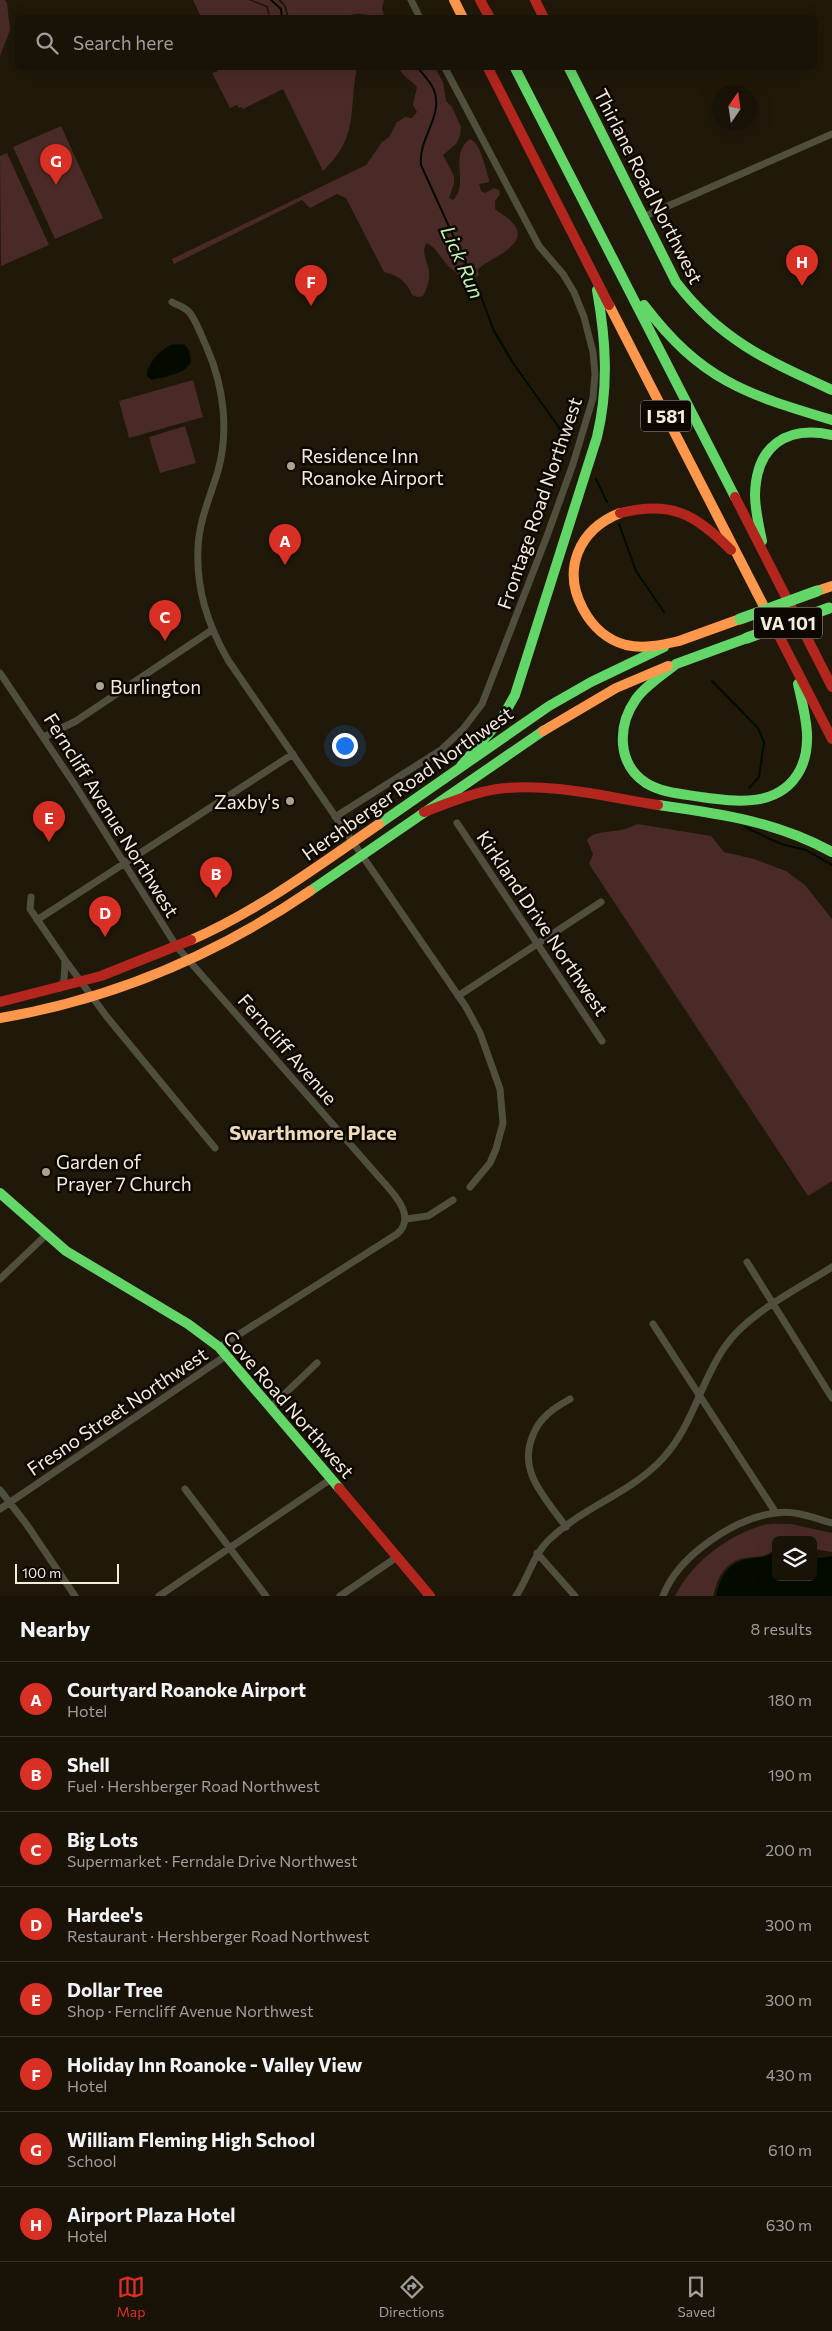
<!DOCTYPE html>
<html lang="en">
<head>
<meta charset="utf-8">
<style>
  :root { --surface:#181207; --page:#252015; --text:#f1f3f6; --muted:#9f9e9b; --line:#363228; --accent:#d93025 }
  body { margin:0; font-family:Commissioner,sans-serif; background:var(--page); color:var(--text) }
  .controls { position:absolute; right:15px; bottom:15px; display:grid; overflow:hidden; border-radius:8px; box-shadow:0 5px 20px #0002 }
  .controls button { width:45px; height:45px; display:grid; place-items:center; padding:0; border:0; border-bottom:1px solid var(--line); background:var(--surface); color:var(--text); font:25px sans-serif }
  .compass { position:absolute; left:712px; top:85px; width:45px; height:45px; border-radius:50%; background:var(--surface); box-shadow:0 5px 20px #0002; rotate:13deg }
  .scale { position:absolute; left:15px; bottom:12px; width:104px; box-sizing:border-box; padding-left:5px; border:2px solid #f6ecdc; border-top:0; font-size:14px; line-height:18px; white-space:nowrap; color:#f6ecdc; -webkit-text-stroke:4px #0d0701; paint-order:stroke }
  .you { position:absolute; left:344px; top:745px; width:18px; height:18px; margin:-12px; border:4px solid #fff; border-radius:50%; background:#1a73e8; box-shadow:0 0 0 8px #1a73e833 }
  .badge { display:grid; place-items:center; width:32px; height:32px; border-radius:50%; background:var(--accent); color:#fff; font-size:16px; font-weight:700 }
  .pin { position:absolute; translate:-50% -41px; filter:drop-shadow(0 1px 2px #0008) }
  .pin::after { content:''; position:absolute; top:26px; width:18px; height:15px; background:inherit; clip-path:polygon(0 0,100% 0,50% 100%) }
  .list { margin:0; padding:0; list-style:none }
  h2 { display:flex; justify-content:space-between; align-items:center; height:65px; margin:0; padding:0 20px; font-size:21px }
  h2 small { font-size:16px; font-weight:400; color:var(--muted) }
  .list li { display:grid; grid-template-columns:32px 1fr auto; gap:15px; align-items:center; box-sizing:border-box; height:75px; padding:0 20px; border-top:1px solid var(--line) }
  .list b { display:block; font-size:19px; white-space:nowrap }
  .list p { margin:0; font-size:16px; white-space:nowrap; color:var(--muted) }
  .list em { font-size:16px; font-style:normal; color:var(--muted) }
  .icon { flex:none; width:28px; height:28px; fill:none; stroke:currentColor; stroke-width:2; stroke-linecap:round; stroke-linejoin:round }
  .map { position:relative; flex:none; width:832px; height:1596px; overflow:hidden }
  .search { position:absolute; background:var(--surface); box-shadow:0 5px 20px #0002; left:15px; right:15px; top:15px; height:55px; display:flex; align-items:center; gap:12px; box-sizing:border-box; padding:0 18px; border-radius:8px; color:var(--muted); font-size:19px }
  .sheet { height:665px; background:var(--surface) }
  nav { display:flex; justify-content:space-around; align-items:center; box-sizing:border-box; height:70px; border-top:1px solid var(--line); background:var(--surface); font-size:14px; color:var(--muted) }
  nav a { display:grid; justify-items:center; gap:2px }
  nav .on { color:var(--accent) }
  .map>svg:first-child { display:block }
  .green { fill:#4a2a26 }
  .water { fill:#030b01 }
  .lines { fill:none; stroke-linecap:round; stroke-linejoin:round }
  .stream { stroke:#030b01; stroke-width:2 }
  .street { stroke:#504e3e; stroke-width:7 }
  .fast { stroke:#63d668; stroke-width:10 }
  .slow { stroke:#ff974d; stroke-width:10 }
  .jam { stroke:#b3261e; stroke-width:10 }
  .fast-bridge { stroke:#63d668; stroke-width:11 }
  .poi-dot { fill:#aba292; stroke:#0d0701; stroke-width:2 }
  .labels { text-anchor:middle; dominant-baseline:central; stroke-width:5; stroke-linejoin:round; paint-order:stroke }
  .shield { fill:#0d0701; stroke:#b0a79a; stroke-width:1 }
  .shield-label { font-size:18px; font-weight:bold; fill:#f6ecdc }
  .street-label { font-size:19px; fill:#f6ecdc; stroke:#0d0701 }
  .poi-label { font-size:19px; fill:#f6ecdc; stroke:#0d0701; text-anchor:start }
  .water-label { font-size:20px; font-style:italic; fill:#bff7af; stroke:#0d0701 }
  .neighbourhood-label { font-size:20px; font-weight:bold; fill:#eedbb9; stroke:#0d0701 }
</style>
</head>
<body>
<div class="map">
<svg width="832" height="1596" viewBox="0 0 832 1596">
  <rect width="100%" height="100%" fill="#201809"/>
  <path class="green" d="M0 0H5L7 3 10 30 0 56Z
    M193 0H248L266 7 269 17H201Z
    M252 0H278L284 6 287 17H270L268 6Z
    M281 0H384L382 8 384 17C371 18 359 9 347 17H289L286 6Z
    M216 68H357C348 111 360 136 323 171L283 89 243 109 241 107 239 108 237 105 230 108 212 73 218 71Z
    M399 68H435L443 82 446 101 452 107 461 127 460 136 456 144 443 155 454 176V184L449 198 453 200C470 184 448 154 470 139 481 143 485 168 489 179V182L479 184 481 191 485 193 494 188 499 190 500 194 495 201V209C500 213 506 216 511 221 535 245 488 258 477 270L479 275 467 281 449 267 434 248 427 243C420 251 428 262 429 271 430 280 427 289 423 296L418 297 412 295C407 281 398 276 384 272L346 198 337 194 310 208 302 200 174 264 172 259 366 165 382 142 389 137 397 122 405 117 412 118 417 112 413 105 417 87C411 80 403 77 399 68Z
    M61 126 103 218 55 239 13 147Z
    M7 153 49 245 1 266 0 156Z
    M193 380 203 417 129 438 119 401Z
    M185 426 196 463 160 473 149 437Z
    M637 824 711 836 724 852 754 859 786 871 805 885 832 919V1181L808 1196 589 864 593 854 587 840C595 828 620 835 637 824Z
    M791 1524 832 1533V1552L813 1549V1540H776C776 1563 748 1553 735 1561 721 1569 717 1581 713 1596H675C692 1562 728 1535 764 1525 772 1523 782 1524 791 1524Z"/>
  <path class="water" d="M184 344 189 350 191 362C184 375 165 376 152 380L147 376C146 365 161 349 171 345 175 344 180 345 184 344Z
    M776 1549V1577H813V1556L819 1558 832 1556V1596H716C719 1581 726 1565 743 1560 757 1556 766 1561 776 1549Z"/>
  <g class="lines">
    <path class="stream" d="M271 0 281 9 282 18
      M418 68C423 74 431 82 434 90 444 116 418 138 421 165L482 299 494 331 513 363 570 443
      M596 479 607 502
      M619 524 636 571 664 612
      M712 681 758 728 764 742 759 777 749 788
      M745 827 781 844 806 850 832 865"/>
    <path class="street" d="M411 0 420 18
      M643 217 832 134
      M172 302C177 305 184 307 188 311 195 317 203 340 207 348 224 387 229 431 218 471 210 497 199 521 198 548 196 590 208 625 228 660L466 1007 480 1033 500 1089 503 1123 496 1149 490 1163 470 1187
      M0 673 75 785 177 947 379 1177C392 1192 418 1216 397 1234L219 1347
      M44 737 76 721 212 630
      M335 817 441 750 463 729 482 704 547 536 573 464 593 398 595 374 593 352 584 317 574 292 563 274 539 246 445 68
      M457 823 602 1041
      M31 897 30 909 65 960 107 1017 215 1148
      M37 920 293 754
      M60 988 64 980 65 961
      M458 996 601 902
      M406 1219 428 1216 453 1200
      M747 1262 832 1398
      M0 1279 46 1235
      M653 1324 776 1513
      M271 1407 317 1363
      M185 1489 266 1596
      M0 1490 27 1525 75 1596
      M0 1509 227 1355
      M566 1527C546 1498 517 1472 533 1435 540 1417 554 1408 570 1399
      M537 1553 575 1596
      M159 1596 331 1479
      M340 1596 397 1557
      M516 1596C529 1577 533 1554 551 1538 585 1506 633 1492 664 1457 693 1425 700 1383 724 1348 746 1314 798 1289 832 1267
      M663 1596C678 1556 734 1518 776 1513 795 1510 814 1518 832 1523"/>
    <path class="fast" d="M515 68 735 497
      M569 68 676 282C720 340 768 361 832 390
      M644 305C701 380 745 394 832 420
      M762 541C759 526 755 510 755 495 756 446 786 425 832 435
      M676 664 747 638
      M676 664C663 675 646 685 636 699 617 726 617 764 646 783 662 793 683 794 701 797 737 802 780 808 800 770 814 743 804 711 798 684
      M461 766 502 718 515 695 597 437C609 387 606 341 597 290
      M658 805C721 814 775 821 832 852
      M379 824 549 706 591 682 664 647
      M310 891 543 731
      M0 1193 66 1251 188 1324 219 1347 339 1488"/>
    <path class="slow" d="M454 0 463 18
      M609 305 775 628
      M620 513C578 530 562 570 583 609 592 626 607 640 626 645 644 649 662 645 679 641
      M817 591 832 586
      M679 641 740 619
      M543 731 616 688 668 666
      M191 940C258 911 319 865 379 824
      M0 1018C113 999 216 955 310 891"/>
    <path class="jam" d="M480 0 490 18
      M535 0 544 18
      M488 68 609 305
      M735 497 832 687
      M620 513C671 500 695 514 731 550
      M775 628 832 739
      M424 812C448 803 472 793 497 789 550 782 606 797 658 805
      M0 1002 101 976 191 940
      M339 1488 430 1596"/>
    <path class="fast-bridge" d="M740 619 817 591
      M747 638 829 608"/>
  </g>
  <g class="poi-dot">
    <circle cx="291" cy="466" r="5"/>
    <circle cx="100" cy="686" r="5"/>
    <circle cx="290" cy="801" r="5"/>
    <circle cx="46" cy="1172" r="5"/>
  </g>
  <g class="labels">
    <g class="shield">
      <rect x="641" y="400.5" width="50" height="31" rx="4"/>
      <rect x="754" y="607.5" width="68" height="31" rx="4"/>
    </g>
    <g class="shield-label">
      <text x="666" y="416">I 581</text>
      <text x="788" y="623">VA 101</text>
    </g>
    <g class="street-label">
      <text transform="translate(649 186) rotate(63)">Thirlane Road Northwest</text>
      <text transform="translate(539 503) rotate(-71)">Frontage Road Northwest</text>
      <text transform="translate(407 783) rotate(-35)">Hershberger Road Northwest</text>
      <text transform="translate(112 815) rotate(58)">Ferncliff Avenue Northwest</text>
      <text transform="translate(543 923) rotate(56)">Kirkland Drive Northwest</text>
      <text transform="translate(288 1049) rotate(49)">Ferncliff Avenue</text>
      <text transform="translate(289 1404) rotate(49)">Cove Road Northwest</text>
      <text transform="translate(117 1411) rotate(-34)">Fresno Street Northwest</text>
    </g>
    <g class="poi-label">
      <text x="301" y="455">Residence Inn<tspan x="301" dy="22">Roanoke Airport</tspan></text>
      <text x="110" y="686">Burlington</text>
      <text x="280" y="801" text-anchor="end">Zaxby's</text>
      <text x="56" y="1161">Garden of<tspan x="56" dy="22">Prayer 7 Church</tspan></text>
    </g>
    <g class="water-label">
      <text transform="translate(463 262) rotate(66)">Lick Run</text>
    </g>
    <g class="neighbourhood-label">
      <text x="313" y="1132">Swarthmore Place</text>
    </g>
  </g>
</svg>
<div class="controls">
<button><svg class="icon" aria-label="layers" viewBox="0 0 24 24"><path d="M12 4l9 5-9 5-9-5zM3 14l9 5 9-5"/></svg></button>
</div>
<svg class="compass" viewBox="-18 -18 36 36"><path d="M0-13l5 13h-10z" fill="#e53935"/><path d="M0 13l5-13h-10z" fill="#9f9e9b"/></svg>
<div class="scale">100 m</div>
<div class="you"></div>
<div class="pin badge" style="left:285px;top:565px">A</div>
<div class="pin badge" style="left:216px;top:898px">B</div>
<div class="pin badge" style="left:165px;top:641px">C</div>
<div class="pin badge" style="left:105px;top:937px">D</div>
<div class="pin badge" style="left:49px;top:842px">E</div>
<div class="pin badge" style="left:311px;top:306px">F</div>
<div class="pin badge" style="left:56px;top:185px">G</div>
<div class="pin badge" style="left:802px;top:286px">H</div>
<div class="search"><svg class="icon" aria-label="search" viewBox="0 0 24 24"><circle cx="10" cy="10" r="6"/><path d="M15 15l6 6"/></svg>Search here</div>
</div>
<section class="sheet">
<h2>Nearby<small>8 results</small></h2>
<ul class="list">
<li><span class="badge">A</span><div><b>Courtyard Roanoke Airport</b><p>Hotel</p></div><em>180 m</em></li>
<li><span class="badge">B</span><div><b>Shell</b><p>Fuel · Hershberger Road Northwest</p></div><em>190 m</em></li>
<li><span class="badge">C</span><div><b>Big Lots</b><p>Supermarket · Ferndale Drive Northwest</p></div><em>200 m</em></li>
<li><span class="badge">D</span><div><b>Hardee's</b><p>Restaurant · Hershberger Road Northwest</p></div><em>300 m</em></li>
<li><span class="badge">E</span><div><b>Dollar Tree</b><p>Shop · Ferncliff Avenue Northwest</p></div><em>300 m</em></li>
<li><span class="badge">F</span><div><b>Holiday Inn Roanoke - Valley View</b><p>Hotel</p></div><em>430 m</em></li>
<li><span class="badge">G</span><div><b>William Fleming High School</b><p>School</p></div><em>610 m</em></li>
<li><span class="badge">H</span><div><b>Airport Plaza Hotel</b><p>Hotel</p></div><em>630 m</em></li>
</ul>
</section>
<nav>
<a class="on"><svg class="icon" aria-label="map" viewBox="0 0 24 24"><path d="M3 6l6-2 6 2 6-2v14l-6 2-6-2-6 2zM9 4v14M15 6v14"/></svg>Map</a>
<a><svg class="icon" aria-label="directions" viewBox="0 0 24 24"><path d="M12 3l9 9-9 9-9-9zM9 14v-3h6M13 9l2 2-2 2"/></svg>Directions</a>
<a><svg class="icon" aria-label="saved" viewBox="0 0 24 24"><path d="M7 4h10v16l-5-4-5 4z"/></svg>Saved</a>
</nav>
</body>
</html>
